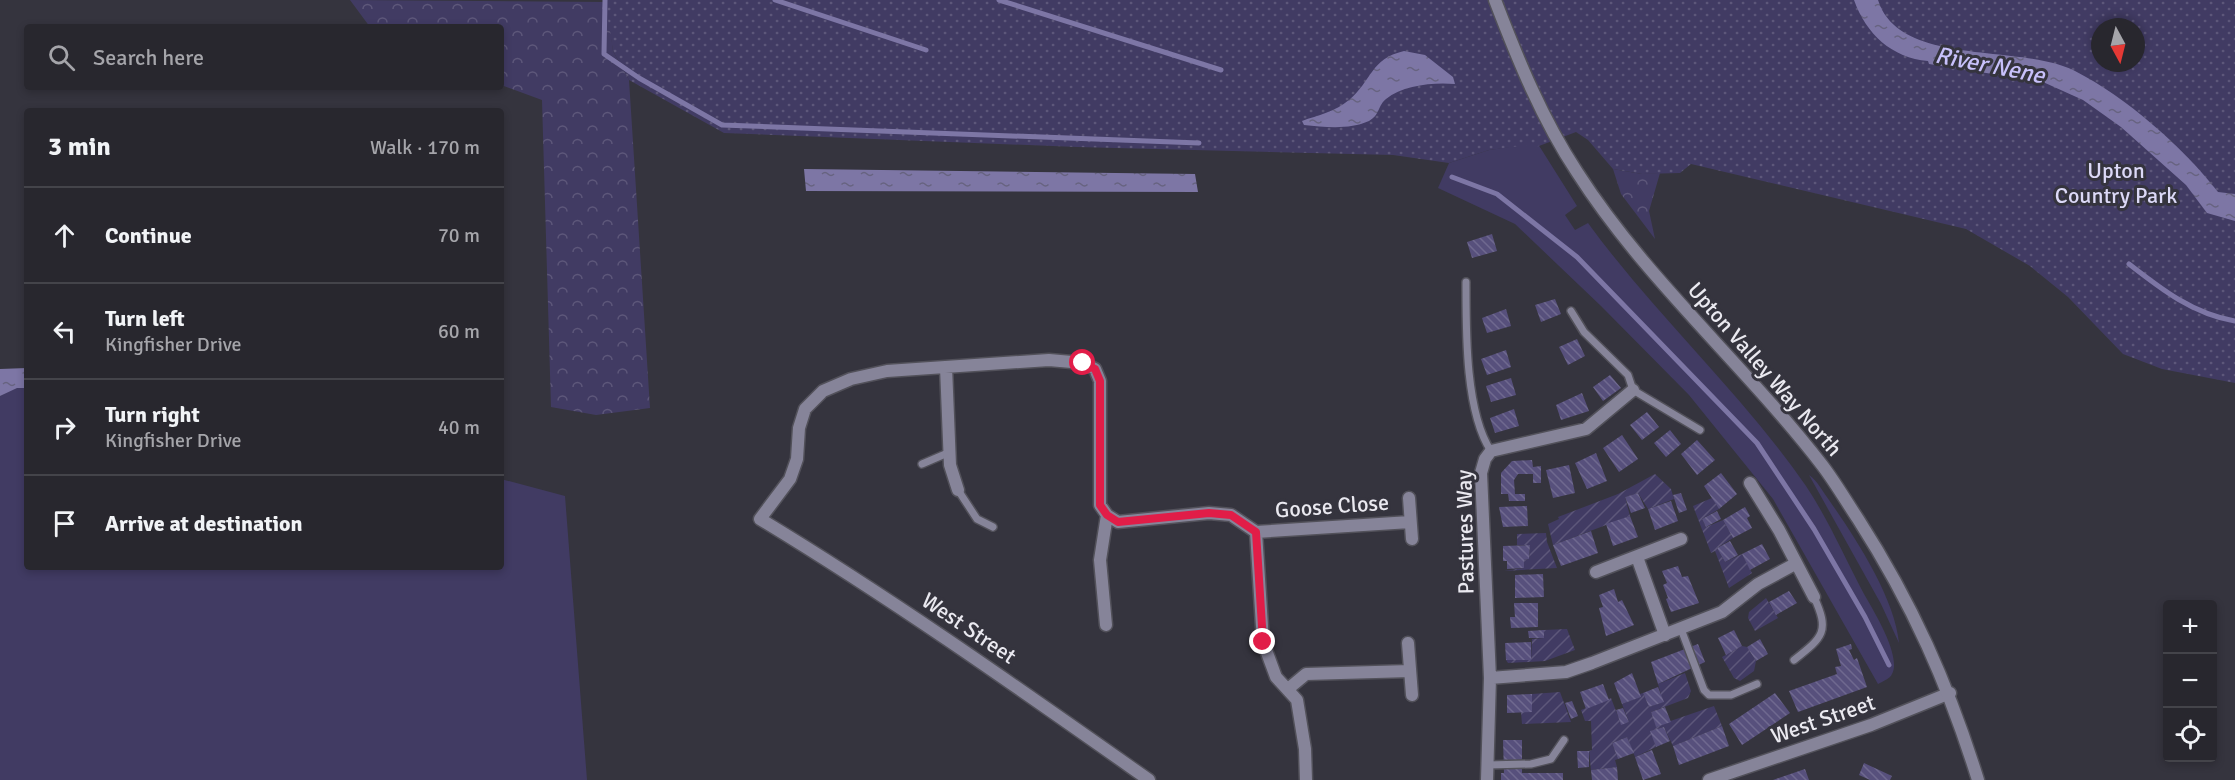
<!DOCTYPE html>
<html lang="en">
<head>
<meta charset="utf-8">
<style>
  :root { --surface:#28272e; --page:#34333a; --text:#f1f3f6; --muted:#a5a5aa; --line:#44444a }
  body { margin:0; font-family:Signika,sans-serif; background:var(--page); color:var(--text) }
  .controls { position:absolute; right:18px; bottom:18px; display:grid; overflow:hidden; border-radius:6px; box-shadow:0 3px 9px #0003 }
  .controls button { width:54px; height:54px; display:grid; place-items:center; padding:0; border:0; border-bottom:2px solid var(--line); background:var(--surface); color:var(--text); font:30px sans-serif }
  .compass { position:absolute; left:2091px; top:18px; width:54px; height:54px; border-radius:50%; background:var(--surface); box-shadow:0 3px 9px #0003; rotate:173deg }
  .stop { position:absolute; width:18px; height:18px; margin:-14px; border:4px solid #e11d48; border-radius:50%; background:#fff }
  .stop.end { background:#e11d48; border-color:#fff; box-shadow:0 2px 6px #0008 }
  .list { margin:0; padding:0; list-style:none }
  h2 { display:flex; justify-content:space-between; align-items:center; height:78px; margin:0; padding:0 24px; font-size:26px }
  h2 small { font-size:20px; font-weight:400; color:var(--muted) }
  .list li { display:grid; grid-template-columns:39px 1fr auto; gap:18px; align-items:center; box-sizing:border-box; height:96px; padding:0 24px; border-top:2px solid var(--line) }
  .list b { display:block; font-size:22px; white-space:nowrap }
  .list p { margin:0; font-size:20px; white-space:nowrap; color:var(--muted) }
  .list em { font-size:20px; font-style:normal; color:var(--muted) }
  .icon { flex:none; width:33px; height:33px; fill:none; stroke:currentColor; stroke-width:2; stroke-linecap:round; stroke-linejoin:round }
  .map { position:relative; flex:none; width:2235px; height:780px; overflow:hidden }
  .search { position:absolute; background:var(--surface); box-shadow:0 3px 9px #0003; left:24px; top:24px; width:480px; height:66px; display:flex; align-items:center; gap:15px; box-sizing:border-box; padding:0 21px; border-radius:6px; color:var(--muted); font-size:22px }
  .panel { position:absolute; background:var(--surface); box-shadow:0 3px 9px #0003; left:24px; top:108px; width:480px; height:462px; border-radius:6px }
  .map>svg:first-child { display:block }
  .grass { fill:#413b63 }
  .forest { fill:url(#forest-crowns) }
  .park { fill:url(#park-dots); fill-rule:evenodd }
  .garden { fill:url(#garden-furrows) }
  .water { fill:url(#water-ripples) }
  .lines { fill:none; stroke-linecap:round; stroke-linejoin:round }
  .stream { stroke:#7d76a5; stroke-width:5 }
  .building { fill:url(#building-back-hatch) }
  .service-casing { stroke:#52515a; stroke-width:10 }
  .minor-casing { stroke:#52515a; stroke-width:15 }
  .tertiary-casing { stroke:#52515a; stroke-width:15 }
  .service { stroke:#868499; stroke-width:7 }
  .minor { stroke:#868499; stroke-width:12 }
  .tertiary { stroke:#868499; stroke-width:12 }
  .route { stroke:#e11d48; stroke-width:8 }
  .labels { text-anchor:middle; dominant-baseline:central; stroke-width:6; stroke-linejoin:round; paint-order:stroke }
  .park-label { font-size:22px; fill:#dcd9f7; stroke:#35343e }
  .street-label { font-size:22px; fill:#eae9f0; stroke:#35343e }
  .water-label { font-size:24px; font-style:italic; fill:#c8c1fb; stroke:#35343e }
</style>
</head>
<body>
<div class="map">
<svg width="2235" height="780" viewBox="0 0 2235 780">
  <defs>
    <pattern id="forest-crowns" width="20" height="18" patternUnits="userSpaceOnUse" patternTransform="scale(1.5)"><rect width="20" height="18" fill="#413b63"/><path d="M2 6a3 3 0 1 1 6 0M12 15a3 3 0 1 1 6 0" fill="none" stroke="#5d577a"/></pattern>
    <pattern id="park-dots" width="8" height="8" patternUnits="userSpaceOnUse" patternTransform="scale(1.5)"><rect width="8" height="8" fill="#413b63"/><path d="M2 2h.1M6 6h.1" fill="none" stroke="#5d577a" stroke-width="1.8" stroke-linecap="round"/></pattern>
    <pattern id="garden-furrows" width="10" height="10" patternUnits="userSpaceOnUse" patternTransform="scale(1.5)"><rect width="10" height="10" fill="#413b63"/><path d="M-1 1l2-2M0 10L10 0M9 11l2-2" fill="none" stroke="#5d577a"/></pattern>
    <pattern id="water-ripples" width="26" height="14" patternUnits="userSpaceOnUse" patternTransform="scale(1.5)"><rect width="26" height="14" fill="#7d76a5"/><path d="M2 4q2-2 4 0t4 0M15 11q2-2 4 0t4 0" fill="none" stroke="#676380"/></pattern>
    <pattern id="building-back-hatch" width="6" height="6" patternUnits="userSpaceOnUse" patternTransform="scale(1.5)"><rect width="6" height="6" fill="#57507c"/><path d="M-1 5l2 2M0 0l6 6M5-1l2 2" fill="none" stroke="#6f698f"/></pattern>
  </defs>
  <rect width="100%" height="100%" fill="#35343e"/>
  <path class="grass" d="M1528 144H1538L1577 206 1565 215 1575 230 1588 223C1655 315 1741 392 1806 486 1828 519 1845 558 1864 594 1873 610 1902 656 1892 674 1890 679 1883 681 1878 684L1773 499 1689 395 1601 306 1515 224 1438 188 1449 163 1489 150Z
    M17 387 27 388V567H501V479L565 496 587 780H0V396Z
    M1809 475C1817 480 1823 492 1829 500 1855 537 1895 598 1899 643L1881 604Z"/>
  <path class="forest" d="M350 0 607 2 613 51 629 80 650 408 596 415 551 407 542 100 501 85V27H370Z
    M1613 169 1642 174 1660 173 1649 211 1655 239 1621 194Z"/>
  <path class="park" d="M605 0H2235V383L2162 369 2123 354 2068 297 2030 266 1966 229 1691 164 1680 173 1642 174 1613 169 1588 140 1576 132 1531 149 1528 145 1489 150 1449 163 1393 155 1077 147 724 133 629 80 613 51ZM2100 27H2136V63H2100Z"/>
  <path class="garden" d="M1655 474 1671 489 1674 499 1648 509 1638 493 1625 497 1630 516 1553 545 1548 524 1559 519 1558 517 1618 494Z
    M1712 498 1719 509 1702 519 1706 527 1723 520 1733 538 1717 548 1725 562 1742 554 1752 573 1729 588 1715 551 1711 553 1693 506Z
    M1546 533 1547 542 1557 568 1504 571 1524 568V560L1529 559 1530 545H1517V534Z
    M1766 598 1778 618 1755 631 1748 618 1749 612Z
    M1567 629 1575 650 1545 661 1508 663 1506 660 1531 659 1532 639 1544 638V630Z
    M1742 646 1747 647 1756 661 1754 671 1740 681 1734 678 1722 657Z
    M1685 673 1691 691 1688 698 1651 712 1656 726 1714 706 1722 726 1673 746 1664 727 1651 731 1656 747 1635 757 1627 737 1612 743 1618 759 1615 760 1617 767 1591 770 1589 751 1592 750 1591 721H1585L1581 710 1611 698 1621 724 1629 722 1622 704 1640 697V694L1643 693 1649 707 1663 702 1658 684Z
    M1560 692 1571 722 1522 724 1521 712 1532 694Z"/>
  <path class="water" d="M1854 0H1878C1899 68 2022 43 2075 71 2126 97 2183 147 2218 192L2235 194V221L2207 213 2186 185 2121 127 2083 100 2043 82 1929 64 1928 61C1892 58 1866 34 1854 0Z
    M1404 51 1425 55 1453 77 1455 84C1434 82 1403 85 1386 99 1378 105 1380 115 1369 121 1349 130 1325 127 1304 125L1302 121C1318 115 1335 112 1349 100 1372 81 1370 59 1404 51Z
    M804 169 1195 174 1198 192 806 191Z
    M27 368V388H17L0 396V369Z"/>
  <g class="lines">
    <path class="stream" d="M605 0 604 54 639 78 722 125 1199 143
      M775 0 926 50
      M999 0 1221 70
      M1452 177 1497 194 1577 257 1757 443 1814 529 1865 617 1889 665
      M2129 264C2161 289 2193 314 2235 321"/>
  </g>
  <path class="building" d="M1492 234 1497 251 1472 258 1467 242Z
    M1555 299 1561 314 1541 322 1535 305Z
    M1506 309 1511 326 1487 333 1482 318Z
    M1577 339 1585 356 1568 365 1559 347Z
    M1506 350 1511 367 1487 375 1481 359Z
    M1610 375 1621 388 1603 401 1593 387Z
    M1511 378 1516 395 1491 402 1486 386Z
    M1582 393 1589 411 1561 420 1556 405Z
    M1514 409 1519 426 1495 433 1490 418Z
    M1647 412 1659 427 1642 440 1630 425Z
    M1670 430 1681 444 1666 457 1654 443Z
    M1622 435 1638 459 1619 472 1603 448Z
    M1697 440 1715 460 1697 475 1681 454Z
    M1596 453 1607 481 1587 489 1575 463Z
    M1532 460 1533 467 1541 466V483H1533V474H1518L1514 480 1515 494H1525V501H1509L1508 494H1501V473L1512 461Z
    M1569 465 1575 493 1553 498 1546 470Z
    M1721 473 1737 494 1719 509 1704 486Z
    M1638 493 1645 508 1631 513 1625 497Z
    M1681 493 1687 510 1679 513 1673 495Z
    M1671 501 1678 521 1655 530 1648 509Z
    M1527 506 1528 526 1503 527 1499 507Z
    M1745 507 1750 516 1747 518 1752 528 1733 538 1723 520Z
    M1717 511 1721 519 1706 527 1702 519Z
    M1630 516 1638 537 1613 546 1606 524Z
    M1591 531 1598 553 1561 566 1553 545Z
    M1730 541 1738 555 1725 562 1717 548Z
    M1762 544 1770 559 1750 570 1742 554Z
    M1530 545 1529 559 1524 560V568L1507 569V561H1503V546Z
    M1678 566 1682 577 1688 576 1699 603 1671 612 1666 599 1668 598 1663 585 1667 583 1662 571Z
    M1543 574 1544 597 1515 598V575Z
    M1614 589 1618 602 1622 600 1634 625 1606 636 1599 608 1603 607 1599 595Z
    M1789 591 1797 603 1776 615 1769 602Z
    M1514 603H1538V627L1511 628 1510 617H1515Z
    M1544 630V638H1529L1528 631Z
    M1734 630 1742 646 1726 655 1718 638Z
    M1760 639 1768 654 1756 661 1747 647Z
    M1531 642V660H1506L1505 643Z
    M1698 644 1705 662 1658 684 1651 662Z
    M1851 644 1852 649 1849 650 1854 660 1857 658 1867 687 1798 712 1789 691 1837 674 1835 667 1841 666 1836 649Z
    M1632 673 1641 697 1622 704 1614 683Z
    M1603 684 1609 700 1586 709 1580 692Z
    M1658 687 1664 702 1649 707 1643 693Z
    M1775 693 1790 713 1742 745 1729 724Z
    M1532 694V712L1507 713V695Z
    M1572 701 1578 716 1571 719 1565 703Z
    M1665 707 1671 722 1656 727 1651 712Z
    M1623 708 1629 722 1621 725 1616 710Z
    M1722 726 1729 746 1679 765 1673 746Z
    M1664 727 1670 741 1656 747 1650 731Z
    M1627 737 1634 753 1618 759 1612 743Z
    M1503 740H1522V773H1563V780H1501V773H1504Z
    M1652 750 1661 774 1643 780 1635 757Z
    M1577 751H1589V767L1578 768Z
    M1864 763 1892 776 1890 780H1870L1859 775Z
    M1617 767 1618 780H1592L1591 770Z
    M1805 769 1809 780H1773Z"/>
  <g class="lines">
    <defs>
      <path id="service" d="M1466 282C1466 329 1465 412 1491 451
        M1571 311 1584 332 1628 375 1633 390 1700 430
        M922 464 950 452
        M958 490 977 519 993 527
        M1681 629 1704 690 1709 695H1731L1757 684
        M1794 660C1823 637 1830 632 1814 597
        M1487 765 1531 764 1551 759 1564 740"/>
      <path id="minor" d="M946 367 950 465 958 490
        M1750 483 1779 530 1814 597
        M1409 498 1412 539
        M1256 532 1263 642 1276 677 1297 700 1305 749 1306 780
        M1256 532 1410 522
        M1637 557 1665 635
        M1596 572 1681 539
        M1106 625 1100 560 1107 515
        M1408 643 1412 695
        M1490 678 1566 672 1592 663 1722 612 1758 584 1795 564
        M1288 689 1306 674 1410 671
        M1149 780C1021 690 894 600 760 519L790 479 797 459 799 428 805 409 823 391 851 379 887 371 1049 360 1083 363 1095 369 1100 381V505L1107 515 1118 522 1209 513 1231 515 1256 532
        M1487 780 1490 678 1481 473 1485 459 1491 451 1586 429 1633 390
        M1709 780 1871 725 1950 693"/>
      <path id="tertiary" d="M1495 0C1518 60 1542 119 1577 172 1646 280 1744 364 1822 465 1835 482 1846 501 1858 519 1912 603 1948 684 1978 780"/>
    </defs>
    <use href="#service" class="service-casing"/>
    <use href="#minor" class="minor-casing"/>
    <use href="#tertiary" class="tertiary-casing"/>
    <use href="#service" class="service"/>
    <use href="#minor" class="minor"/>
    <use href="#tertiary" class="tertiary"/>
  </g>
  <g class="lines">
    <path class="route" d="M1083 363 1095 369 1100 381V505L1107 515 1118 522 1209 513 1231 515 1256 532 1263 642"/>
  </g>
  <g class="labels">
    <g class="park-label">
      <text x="2116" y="170">Upton<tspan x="2116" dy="25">Country Park</tspan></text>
    </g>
    <g class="street-label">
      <text transform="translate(1765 369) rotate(49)">Upton Valley Way North</text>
      <text transform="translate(1332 506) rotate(-4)">Goose Close</text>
      <text transform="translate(1465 532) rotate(-91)">Pastures Way</text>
      <text transform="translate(969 628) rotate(34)">West Street</text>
      <text transform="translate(1823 719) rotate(-19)">West Street</text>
    </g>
    <g class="water-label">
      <text transform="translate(1990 65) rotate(11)">River Nene</text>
    </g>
  </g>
</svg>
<div class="controls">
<button>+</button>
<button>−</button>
<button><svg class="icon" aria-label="locate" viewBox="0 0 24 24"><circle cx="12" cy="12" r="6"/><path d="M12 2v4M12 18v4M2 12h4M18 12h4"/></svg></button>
</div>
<svg class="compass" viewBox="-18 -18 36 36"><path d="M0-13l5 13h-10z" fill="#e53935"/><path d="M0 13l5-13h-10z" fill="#a5a5aa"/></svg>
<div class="stop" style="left:1083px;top:363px"></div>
<div class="stop end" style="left:1263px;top:642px"></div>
<div class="search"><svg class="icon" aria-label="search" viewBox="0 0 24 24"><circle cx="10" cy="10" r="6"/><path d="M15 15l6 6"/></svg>Search here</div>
<section class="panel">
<h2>3 min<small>Walk · 170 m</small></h2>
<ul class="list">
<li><svg class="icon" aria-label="ahead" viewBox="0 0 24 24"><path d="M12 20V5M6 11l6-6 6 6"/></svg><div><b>Continue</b></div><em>70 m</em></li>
<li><svg class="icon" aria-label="left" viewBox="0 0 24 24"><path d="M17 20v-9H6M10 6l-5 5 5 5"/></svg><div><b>Turn left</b><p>Kingfisher Drive</p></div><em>60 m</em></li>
<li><svg class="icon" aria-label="right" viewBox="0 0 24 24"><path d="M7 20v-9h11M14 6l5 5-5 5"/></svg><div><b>Turn right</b><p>Kingfisher Drive</p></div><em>40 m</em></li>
<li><svg class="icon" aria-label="arrive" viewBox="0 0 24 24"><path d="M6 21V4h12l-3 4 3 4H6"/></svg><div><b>Arrive at destination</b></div></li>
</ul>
</section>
</div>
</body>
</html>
